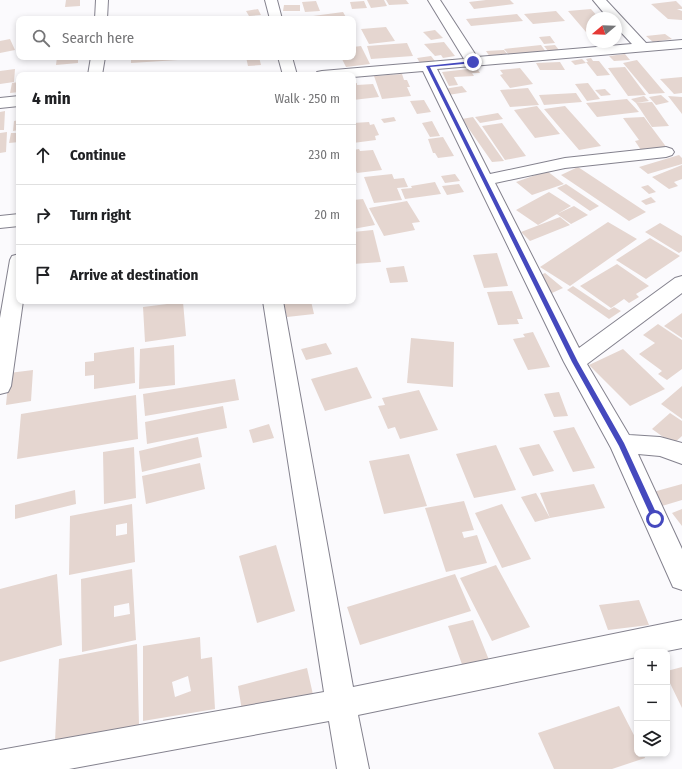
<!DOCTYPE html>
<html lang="en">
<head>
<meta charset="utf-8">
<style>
  :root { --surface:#fff; --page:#f6f6f6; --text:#202124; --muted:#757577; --line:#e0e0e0 }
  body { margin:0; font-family:"Fira Sans Condensed",sans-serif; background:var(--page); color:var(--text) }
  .controls { position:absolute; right:12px; bottom:12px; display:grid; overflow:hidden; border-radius:8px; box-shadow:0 2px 6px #0003 }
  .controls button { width:36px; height:36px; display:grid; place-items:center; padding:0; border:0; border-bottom:1px solid var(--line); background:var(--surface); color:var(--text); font:20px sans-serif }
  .compass { position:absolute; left:586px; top:12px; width:36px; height:36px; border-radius:50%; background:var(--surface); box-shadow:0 2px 6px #0003; rotate:251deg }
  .stop { position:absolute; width:12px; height:12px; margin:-9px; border:3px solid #4549be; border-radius:50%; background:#fff }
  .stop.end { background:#4549be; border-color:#fff; box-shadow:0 1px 4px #0008 }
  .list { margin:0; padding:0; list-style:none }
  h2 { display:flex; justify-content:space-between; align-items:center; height:52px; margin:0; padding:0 16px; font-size:17px }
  h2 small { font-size:13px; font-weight:400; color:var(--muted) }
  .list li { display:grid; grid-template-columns:26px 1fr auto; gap:12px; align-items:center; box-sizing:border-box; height:60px; padding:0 16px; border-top:1px solid var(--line) }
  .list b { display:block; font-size:15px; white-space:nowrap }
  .list em { font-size:13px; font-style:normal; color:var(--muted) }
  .icon { flex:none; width:22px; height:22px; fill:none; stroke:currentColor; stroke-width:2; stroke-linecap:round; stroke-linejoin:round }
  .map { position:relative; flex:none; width:682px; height:769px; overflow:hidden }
  .search { position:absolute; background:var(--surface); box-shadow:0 2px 6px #0003; left:16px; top:16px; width:340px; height:44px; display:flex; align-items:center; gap:10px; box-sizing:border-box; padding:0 14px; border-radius:8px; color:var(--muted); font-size:15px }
  .panel { position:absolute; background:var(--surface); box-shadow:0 2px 6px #0003; left:16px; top:72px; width:340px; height:232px; border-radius:8px }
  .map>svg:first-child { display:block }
  .building { fill:#e5d6d0; fill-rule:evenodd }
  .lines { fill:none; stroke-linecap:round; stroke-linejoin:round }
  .minor-casing { stroke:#84828e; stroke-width:2 }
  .minor { fill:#fff; fill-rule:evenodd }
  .route { fill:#4549be }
</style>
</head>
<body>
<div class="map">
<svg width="682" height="769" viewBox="0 0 682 769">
  <rect width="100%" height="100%" fill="#fbfafd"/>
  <path class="building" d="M66 0H80V6L65 7Z
    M367 0H384L387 6 371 8Z
    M386 0H406L409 4 389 5Z
    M486 0H510L514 4 474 9 469 2Z
    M316 1 320 11 305 12 302 2Z
    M364 1 367 8 352 9 350 2Z
    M676 1 682 7V9H677L682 11V20L668 19 651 4Z
    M284 5H300V11H283Z
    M258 9 261 15 249 16 246 11Z
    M591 9 599 18H592V39L568 11Z
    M556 11 565 21 533 24 524 14Z
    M343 12 347 19H314L313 16Z
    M517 14 523 21 471 26 466 19Z
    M386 27 395 41 369 44 361 29Z
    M435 30 443 38 431 40 423 32Z
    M665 34 672 39 653 42 646 36Z
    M550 36 555 43 544 44 539 37Z
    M10 39 15 50 0 53V41Z
    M444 42 455 56 443 58 441 55 435 56 424 44Z
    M407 43 413 56 371 59 367 46Z
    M541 45 546 52 509 55 504 49Z
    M555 45 559 50 548 51 544 46Z
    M361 46 370 64 346 67 341 57H353V47Z
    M504 50 508 55 490 57 486 51Z
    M625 54 630 60 614 61 609 56Z
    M431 56 435 61 420 63 417 58Z
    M57 57H78V63L56 65Z
    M131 57H178V60L131 63Z
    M246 57H259L261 65 248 66Z
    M591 58 593 61H599L610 75 597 76 586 62H588L586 59Z
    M582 59 586 63 575 65 571 61Z
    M637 60 665 93 649 94 623 63Z
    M560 62 565 70H540L536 63Z
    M625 67 646 95 628 96 608 68Z
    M477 68 480 73H472L474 76 454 77 458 85 449 86 442 72Z
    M520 68 533 84 510 88 500 75 503 74 500 70Z
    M15 69 14 82 0 84V71Z
    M402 74 404 80H407L410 87H407L411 96 382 99 374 76Z
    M682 77V93L674 94 660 79Z
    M19 82V92L10 93 12 83Z
    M357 83V85L373 84 379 97 353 100V84Z
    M588 83 600 99 587 101 575 84Z
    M462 86 467 92 448 95 444 89Z
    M528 88 539 105 510 107 500 90Z
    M605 89 611 95 601 96 595 90Z
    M576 93 582 102 544 105 539 95Z
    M661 95 669 102 656 105 649 97Z
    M644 96 649 101 636 103 631 99Z
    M668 96 682 97V114Z
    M627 99 639 112 597 117 586 103Z
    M424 100 431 112 417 114 410 101Z
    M652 102 669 126 652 127 636 103Z
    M537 106 560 134 535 138 514 110Z
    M565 106 601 146 579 150 544 109Z
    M5 111 4 130H0V112Z
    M498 113 503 119 480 123 475 117Z
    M394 117 396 121 384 123 381 119Z
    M473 117 504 161 492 162 462 119Z
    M644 117 667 148 641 150 635 141 639 140 623 118Z
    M19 120V130L13 131 14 121Z
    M432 121 440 136 430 137 422 123Z
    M369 122 370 125 374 124 379 135 375 136 376 140 353 143V123Z
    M502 123 526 156 505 160 482 126Z
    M7 132 6 152 0 153V133Z
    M11 133H19V142L9 143Z
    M443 137 454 156 438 158 435 153H433L428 139Z
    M359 149 360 151 373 150 382 170 357 173 353 164V150Z
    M679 155 682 158V164L648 174 639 167Z
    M682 165V179L674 182 678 186 669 189 652 177Z
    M578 167 646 212 629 221 561 175Z
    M547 171 564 184 532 195 516 182Z
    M392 174 394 179 404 178 408 187 397 188 402 200 374 203 364 177Z
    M455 174 460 181 445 183 441 176Z
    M435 182 441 194 405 199 401 189 412 188 411 186Z
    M459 184 464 192 447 195 442 186Z
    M566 184 599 206 590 211 557 188Z
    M648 185 656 192 649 194 641 187Z
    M549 192 571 206 538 225 516 210Z
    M651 197 656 202 646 205 641 201Z
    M363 199 375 225 353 229V200Z
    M407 201 420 222 412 223 415 230 384 236 369 208Z
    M574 206 588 215 571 224 557 214Z
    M560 217 570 225 530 241 521 232Z
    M608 222 637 239 570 286 540 267Z
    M660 223 682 236V251L679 253 645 232Z
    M373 230 381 262 353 264V232Z
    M650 238 680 256 646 279 616 260Z
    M497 253 508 286 484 288 473 255Z
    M617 264 649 286 636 294 639 297 629 303 624 299 611 308 580 286Z
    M404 266 408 282 390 283 386 268Z
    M545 273 563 288 552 293 534 278Z
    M573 286 609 310 614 307 621 311 609 319 567 290Z
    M512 291 523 319H517L519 324 498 325 487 292Z
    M283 301H311L314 314 287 317Z
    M183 302 186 336 145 342 143 307Z
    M682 313V338L664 326Z
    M658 324 682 340V369L667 380 658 374 662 371 639 354 655 343 643 335Z
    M533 332 550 367 528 370 513 339 525 337 523 334Z
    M411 338 454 342 453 387 407 383Z
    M326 343 332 354 306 360 301 349Z
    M174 345 175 385 139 389 140 349Z
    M134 347 135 383 94 389V375L85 376V362L94 361V353Z
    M623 349 665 389 630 406 589 365Z
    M357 367 372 398 325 411 311 379Z
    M33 370 31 401 6 405 9 373Z
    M235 379 239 400 145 416 143 394Z
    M682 386V419L661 404Z
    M419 390 438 430 400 439 395 427 388 429 378 406 385 405 382 398Z
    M559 392 568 416 554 417 544 394Z
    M136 395 138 439 17 459 21 414Z
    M223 406 227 428 147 444 145 422Z
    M670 413 682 421V436L673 444 652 429Z
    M269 424 274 438 253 443 249 430Z
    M574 427 595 468 573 472 553 431Z
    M198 437 202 457 142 472 139 451Z
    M539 444 554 471 533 476 519 448Z
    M496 445 516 490 474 498 456 454Z
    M134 447 136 498 104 504 103 452Z
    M409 454 427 506 384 514 369 461Z
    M200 463 205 489 146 504 142 476Z
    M594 484 605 508 550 518 540 493Z
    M682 484V500L662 506 653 492Z
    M75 490 76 504 15 519V505Z
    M536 493 550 518 535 522 521 497Z
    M464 501 474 530 462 532 464 538 477 535 487 563 446 572 425 508Z
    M132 504 135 562 69 575 70 516ZM127 523V534L116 536V525Z
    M502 504 531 559 502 568 475 513Z
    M682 509V526L672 513Z
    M276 545 295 611 257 623 239 556Z
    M496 565 530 627 492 641 460 578Z
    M132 569 136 640 82 652 81 579ZM129 603 130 614 114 617V606Z
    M57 574 62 645 0 662V589Z
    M455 574 471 611 360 645 347 607Z
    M639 600 649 625 608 630 599 605Z
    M473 620 489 660 463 667 448 626Z
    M200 637 201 659 212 657 215 709 143 721V646ZM188 676 191 691 175 697 172 682Z
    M137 644 139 725 55 741 59 659Z
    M682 667V708L667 677V671Z
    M307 668 314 699 243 717 238 686Z
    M619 706 637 741V754H644L645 758 612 769H554L538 733Z"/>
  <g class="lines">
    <defs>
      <path id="minor" d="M96 0H108L107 19H95Z
        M265 0H277L282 19H270Z
        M428 0H440L477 57 632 44 616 27V18H608L593 0H606L646 43 682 40V48L437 69 490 174 565 158 666 147 672 149 674 152 672 155 666 157 565 168 495 183 579 348 675 278 682 276V293L587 364 629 435 660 437 682 443V464L660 456 638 454 682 549V590L673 587 611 448 564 362 423 71 353 77V75H315L317 72 322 71 464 59Z
        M91 57H105L102 75H88Z
        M278 57H292L297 75H283Z
        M19 96V106L0 108V98Z
        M19 214V226L0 228V216Z
        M19 254V301H23L11 386 8 392 0 394V318L10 260 12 256Z
        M263 301H283L353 687 682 620V648L662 652H637V657L358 715 369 769H337L329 721 69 769H0V750L324 692Z"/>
    </defs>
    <use href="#minor" class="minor-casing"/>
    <use href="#minor" class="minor"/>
  </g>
  <path class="route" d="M473 61 474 63 430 67 578 362 624 443 659 519 658 521H653L619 446 572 362 426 66Z"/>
</svg>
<div class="controls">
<button>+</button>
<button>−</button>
<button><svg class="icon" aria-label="layers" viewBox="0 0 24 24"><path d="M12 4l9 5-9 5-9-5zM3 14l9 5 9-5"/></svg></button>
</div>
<svg class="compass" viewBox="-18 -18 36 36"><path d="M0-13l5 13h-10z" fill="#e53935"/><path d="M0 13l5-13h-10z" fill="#757577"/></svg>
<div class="stop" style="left:655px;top:519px"></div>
<div class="stop end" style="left:473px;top:62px"></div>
<div class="search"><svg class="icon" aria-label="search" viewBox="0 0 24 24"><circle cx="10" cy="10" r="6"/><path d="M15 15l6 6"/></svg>Search here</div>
<section class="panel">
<h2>4 min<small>Walk · 250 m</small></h2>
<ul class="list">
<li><svg class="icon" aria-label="ahead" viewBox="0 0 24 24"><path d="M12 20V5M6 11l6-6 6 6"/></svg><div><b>Continue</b></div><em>230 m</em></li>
<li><svg class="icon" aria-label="right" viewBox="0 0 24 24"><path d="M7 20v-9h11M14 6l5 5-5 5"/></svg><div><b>Turn right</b></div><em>20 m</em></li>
<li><svg class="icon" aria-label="arrive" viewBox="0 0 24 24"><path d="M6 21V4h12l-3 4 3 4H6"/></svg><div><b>Arrive at destination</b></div></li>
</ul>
</section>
</div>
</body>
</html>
